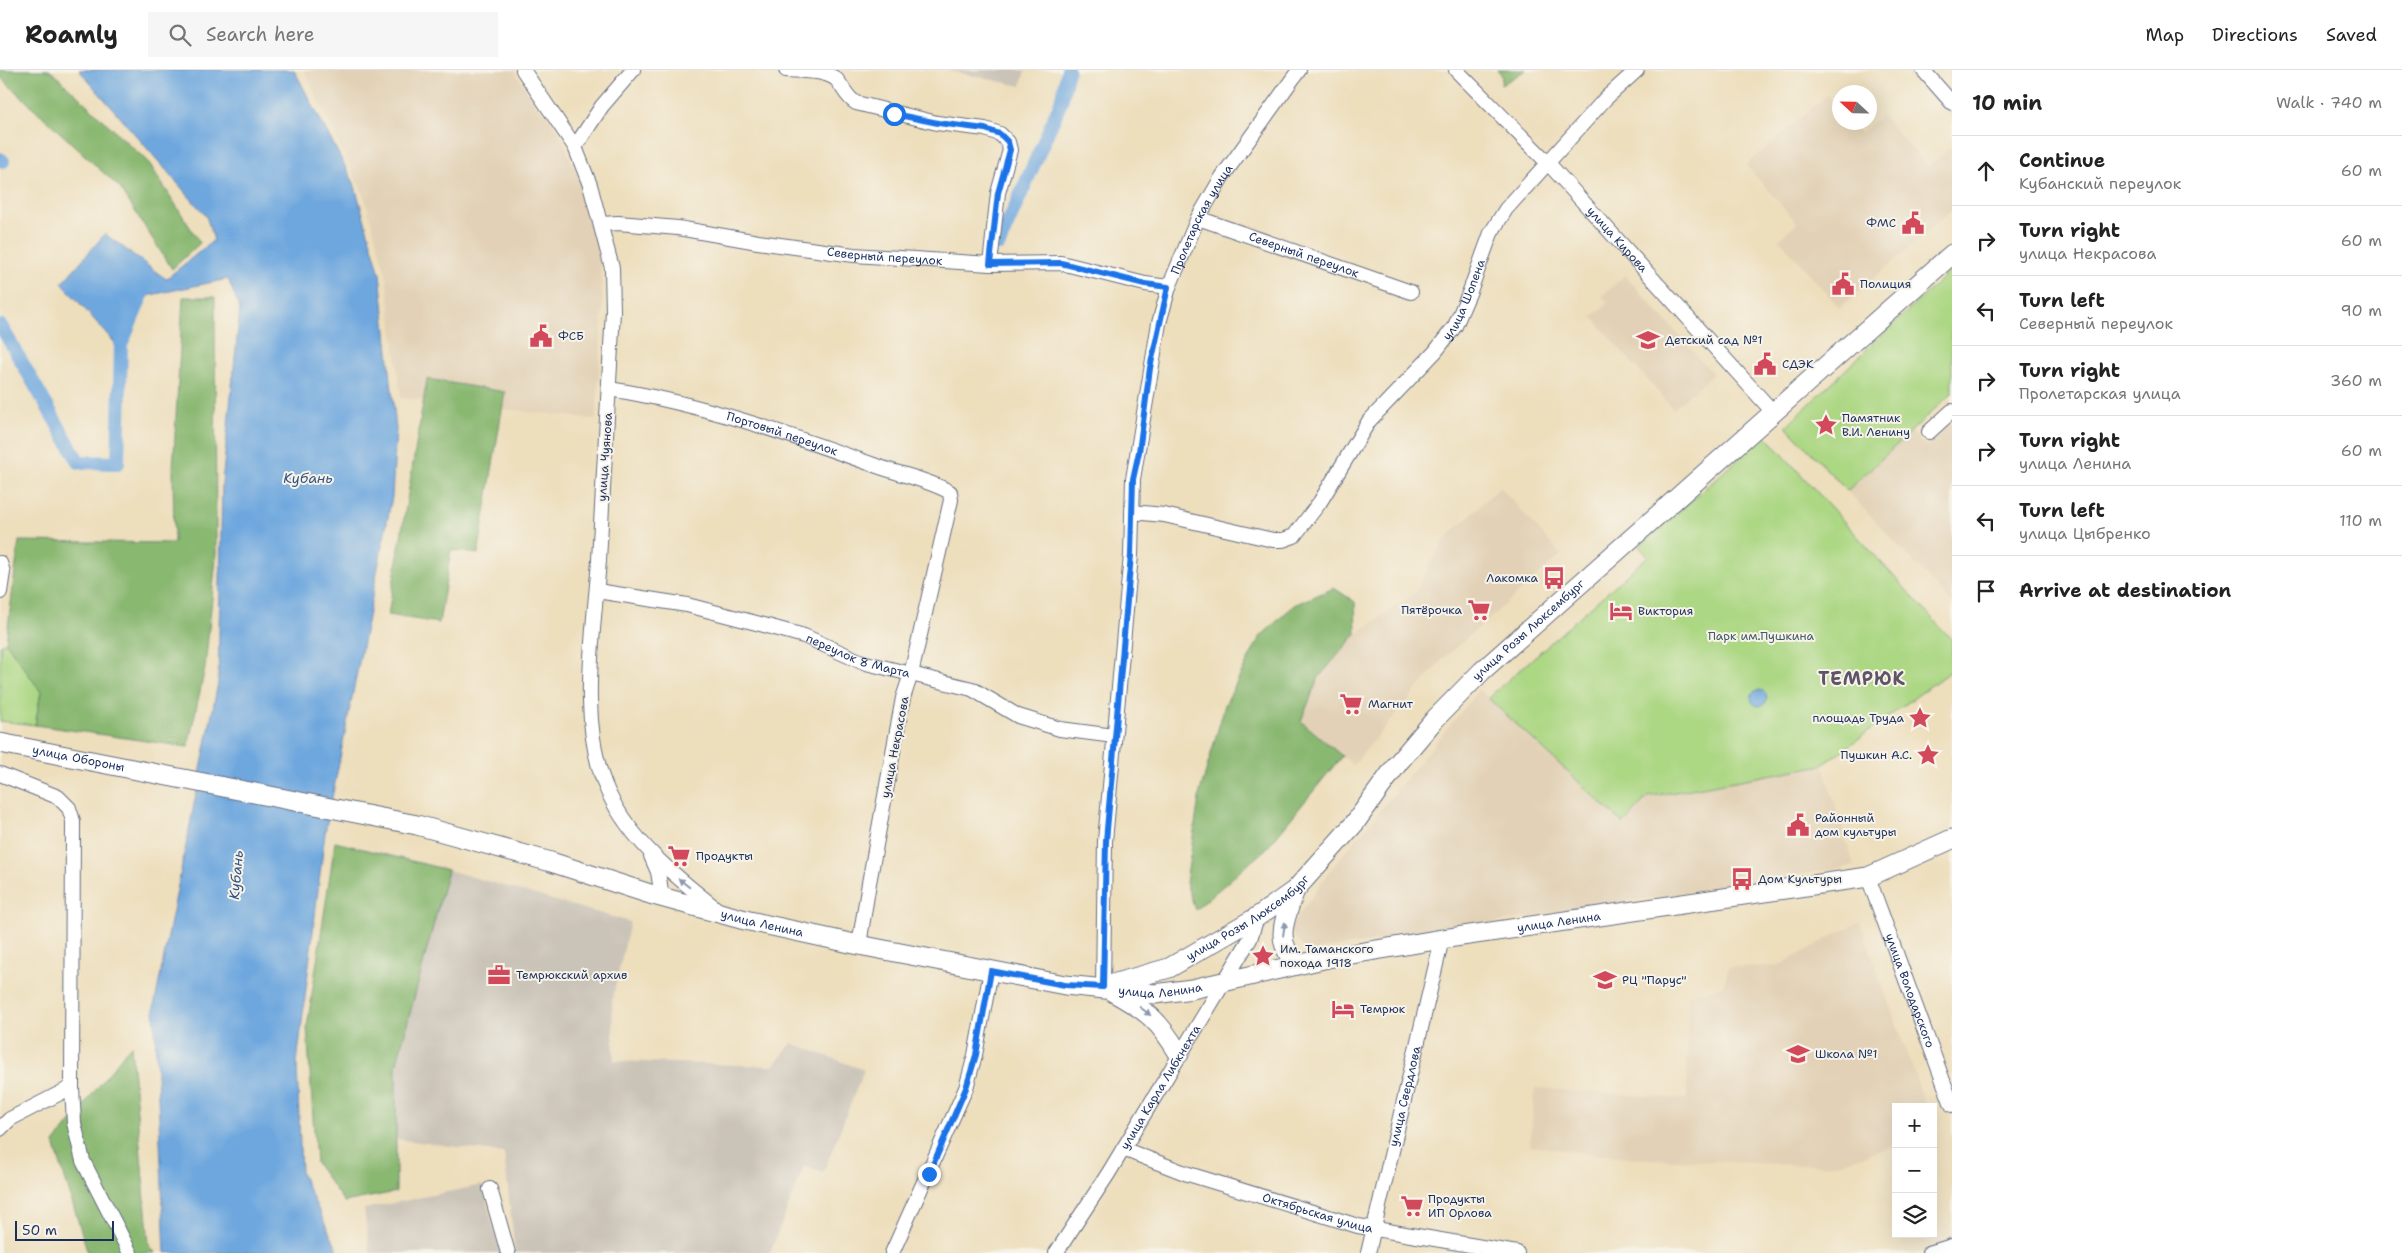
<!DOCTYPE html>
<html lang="en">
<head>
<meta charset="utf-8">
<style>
  :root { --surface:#fff; --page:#f6f6f6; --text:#222; --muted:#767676; --line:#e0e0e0 }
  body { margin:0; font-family:"Shantell Sans",sans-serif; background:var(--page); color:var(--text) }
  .controls { position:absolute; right:15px; bottom:15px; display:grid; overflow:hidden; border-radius:0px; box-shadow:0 5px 20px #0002 }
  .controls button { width:45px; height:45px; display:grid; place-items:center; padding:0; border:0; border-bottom:1px solid var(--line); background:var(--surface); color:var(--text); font:25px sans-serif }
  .compass { position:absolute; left:1832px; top:15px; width:45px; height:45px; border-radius:50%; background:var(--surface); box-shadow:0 5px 20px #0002; rotate:292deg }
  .scale { position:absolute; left:15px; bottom:12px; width:99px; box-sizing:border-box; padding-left:5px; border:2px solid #1b2f5e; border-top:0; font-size:14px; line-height:18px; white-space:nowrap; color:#1b2f5e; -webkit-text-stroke:4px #f7f3e8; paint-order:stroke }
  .stop { position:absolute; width:15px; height:15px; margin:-11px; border:4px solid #1a73e8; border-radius:50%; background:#fff }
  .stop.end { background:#1a73e8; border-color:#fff; box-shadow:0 1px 5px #0008 }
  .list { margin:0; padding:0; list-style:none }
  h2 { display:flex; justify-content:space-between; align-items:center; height:65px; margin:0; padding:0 20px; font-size:21px }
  h2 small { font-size:16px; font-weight:400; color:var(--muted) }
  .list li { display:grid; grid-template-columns:32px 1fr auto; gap:15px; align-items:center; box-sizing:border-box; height:70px; padding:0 20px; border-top:1px solid var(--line) }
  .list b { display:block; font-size:19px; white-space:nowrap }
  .list p { margin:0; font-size:16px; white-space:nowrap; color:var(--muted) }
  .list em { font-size:16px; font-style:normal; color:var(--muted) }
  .icon { flex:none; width:28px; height:28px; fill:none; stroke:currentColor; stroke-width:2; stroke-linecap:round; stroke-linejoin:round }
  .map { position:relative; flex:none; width:1952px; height:1183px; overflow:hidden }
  header { display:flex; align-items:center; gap:30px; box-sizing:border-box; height:70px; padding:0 25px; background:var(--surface); border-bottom:1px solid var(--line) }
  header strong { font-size:24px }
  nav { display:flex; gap:28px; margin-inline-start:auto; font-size:18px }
  .search { width:350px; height:45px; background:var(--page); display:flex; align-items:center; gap:12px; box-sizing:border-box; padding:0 18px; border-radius:0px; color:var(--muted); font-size:19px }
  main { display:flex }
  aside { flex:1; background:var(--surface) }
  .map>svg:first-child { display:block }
  .built { fill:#e2d1b6 }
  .industrial { fill:#cac3b8 }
  .green { fill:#acd783; stroke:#648370 }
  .forest { fill:#89b871; stroke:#527468 }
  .water { fill:#6ea7de; stroke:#446b9e }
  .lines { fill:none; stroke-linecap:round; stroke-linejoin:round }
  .canal { stroke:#6ea7de; stroke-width:14 }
  .street-casing { stroke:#646c7f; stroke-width:16 }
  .secondary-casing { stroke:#646c7f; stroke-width:21 }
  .street { stroke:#fff; stroke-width:14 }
  .secondary { stroke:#fff; stroke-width:19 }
  .oneway { fill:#8d97ae }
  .route { stroke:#1a73e8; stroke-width:6 }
  .labels { text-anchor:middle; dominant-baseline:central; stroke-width:4; stroke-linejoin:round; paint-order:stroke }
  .street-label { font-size:12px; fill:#1b2f5e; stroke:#f7f3e8 }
  .poi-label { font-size:12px; fill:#1b2f5e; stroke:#f7f3e8; text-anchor:start }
  .park-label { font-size:12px; fill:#3f5967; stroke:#f7f3e8 }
  .water-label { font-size:14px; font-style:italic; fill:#345384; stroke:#f7f3e8 }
  .district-label { font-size:18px; font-weight:bold; letter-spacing:1px; fill:#5e5469; stroke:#f7f3e8 }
</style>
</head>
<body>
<header>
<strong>Roamly</strong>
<div class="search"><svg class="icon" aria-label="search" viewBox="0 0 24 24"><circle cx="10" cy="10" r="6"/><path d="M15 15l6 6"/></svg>Search here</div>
<nav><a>Map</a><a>Directions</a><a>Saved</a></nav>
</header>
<main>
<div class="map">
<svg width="1952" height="1183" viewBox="0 0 1952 1183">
  <rect width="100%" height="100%" fill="#f7f3e8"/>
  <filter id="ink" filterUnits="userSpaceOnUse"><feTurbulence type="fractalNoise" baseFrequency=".02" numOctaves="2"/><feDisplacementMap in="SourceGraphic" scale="10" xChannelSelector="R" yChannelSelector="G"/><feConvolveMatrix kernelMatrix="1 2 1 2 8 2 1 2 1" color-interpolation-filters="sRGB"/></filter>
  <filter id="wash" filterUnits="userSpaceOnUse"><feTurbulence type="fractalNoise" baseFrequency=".0096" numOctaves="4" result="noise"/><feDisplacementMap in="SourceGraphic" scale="20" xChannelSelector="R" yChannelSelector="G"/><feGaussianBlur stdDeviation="1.12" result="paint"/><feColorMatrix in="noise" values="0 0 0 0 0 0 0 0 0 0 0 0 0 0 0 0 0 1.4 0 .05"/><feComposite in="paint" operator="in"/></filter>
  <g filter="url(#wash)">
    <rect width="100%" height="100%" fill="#eddebc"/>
    <path class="built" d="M304 0H514L535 34 558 60 590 134 598 174 603 234 596 349 401 328 386 204 365 128Z
      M1827 25 1839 39 1840 52 1851 53 1860 63 1882 45 1928 97 1952 77V140L1840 238 1779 169 1797 153 1746 95Z
      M1625 205 1713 304 1673 339 1592 247 1608 233 1602 226Z
      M1952 351V533L1847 421 1911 361 1925 376Z
      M1500 417 1561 485 1442 590 1353 695 1301 651 1319 607 1356 564 1414 524 1443 471Z
      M1479 620 1624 754 1647 727 1823 695 1854 796 1306 882 1289 859 1329 802Z
      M1860 851 1926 1037H1896V1075L1838 1094 1806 1095 1624 1088 1530 1076 1535 1018 1687 1029 1688 925 1723 916 1729 897 1778 896Z"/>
    <path class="industrial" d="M945 0H1025L1021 16Z
      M448 800 630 852 612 931 614 991 773 996 792 973 864 1000 823 1103 804 1096 770 1183H515L504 1083 396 1069V996Z
      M482 1115 501 1183H370L364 1139Z"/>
    <path class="green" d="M1952 199V323L1847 421 1786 356Z
      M1765 365 1952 570V600L1823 695 1647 727 1624 754 1488 628 1648 486 1639 477Z
      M6 572 41 622 35 655 0 651V575Z"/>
    <path class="forest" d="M0 0H50L149 93 200 173 172 199 120 118 0 7Z
      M1497 0H1526L1501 15 1502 6Z
      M183 227H215L216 488 205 598 188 677 35 655 41 622 6 572 19 471 174 473 173 399Z
      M427 309 505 322 478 484 451 480 439 553 388 545Z
      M1334 518 1355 532 1356 564 1319 607 1301 651 1342 686 1266 779 1195 840 1186 813 1200 722 1225 635 1260 567 1294 535Z
      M335 772 448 800 396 996V1122L344 1132 316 1093 307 957Z
      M131 975 149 1174 155 1183H88L54 1073Z"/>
    <path class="water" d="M79 0H294L354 113 380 204 396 359 392 427 325 763 297 993 301 1103 339 1183H165L154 937 218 613 222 413 240 239 228 209 141 227 121 280 62 213 105 164 166 209 214 170 206 146Z
      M1751 628a8 8 0 1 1 16 0a8 8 0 1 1-16 0Z"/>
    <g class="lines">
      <path class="canal" d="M0 89 3 91
        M999 174 1061 32 1068 0
        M1 256 79 392 118 393 121 275 144 220"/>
    </g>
  </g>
  <g filter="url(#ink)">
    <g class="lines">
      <defs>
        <g id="street">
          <path d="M523 0 575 77 590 115 612 198 613 241C609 324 604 407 599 490 594 563 577 654 608 722 631 772 676 807 718 840"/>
          <path d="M786 0C802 1 824 0 836 9 844 18 846 27 856 33L937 53 985 59 1000 64 1008 72 1010 80 998 123 990 194"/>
          <path id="s1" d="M1456 0 1548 93 1774 343"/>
          <path d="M1923 0 1952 33"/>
          <path d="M575 77 602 36 633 0"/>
          <path id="s2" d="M1198 148 1411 222"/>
          <path id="s3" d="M601 154 618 153 678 158 758 172 854 185 990 194 1061 193 1145 214 1169 217"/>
          <path id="s4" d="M609 319C700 333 788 364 874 395 898 404 927 409 950 422L951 430 911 604 903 628 869 813 859 875"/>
          <path d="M1929 362 1952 341"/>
          <path id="s5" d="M1132 442 1164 445 1273 470H1283L1294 466 1320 432 1369 351 1435 282 1455 256 1470 221 1491 163 1506 139 1606 28 1637 0"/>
          <path d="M0 493 3 502 0 522"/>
          <path id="s6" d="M597 521 687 535 764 555 804 566 862 592 972 619 1018 646 1060 659 1114 666"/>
          <path d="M0 704 58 727 69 738 73 751 72 1017 74 1053 83 1091 130 1183"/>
          <path d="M651 786 658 802 662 827"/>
          <path id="s7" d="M1868 807 1952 1035"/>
          <path id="s8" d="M1103 917 1105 771 1131 485 1133 409 1159 253 1169 217 1198 148 1222 107 1299 0"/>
          <path d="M0 1059 10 1049 72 1017"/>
          <path id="s9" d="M1123 1079 1185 1103 1358 1156 1517 1183"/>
          <path d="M490 1119 508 1183"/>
          <path d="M892 1183 966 1018 975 985 991 901"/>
          <path id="s10" d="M1056 1183 1108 1104 1250 869 1257 847"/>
          <path id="s11" d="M1368 1183 1442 869"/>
          <path d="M1929 1183 1952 1176"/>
        </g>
        <g id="secondary">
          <path id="s12" d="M0 673 417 755 551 792 650 824 745 850 859 875 1065 915 1155 924 1192 919 1328 888 1442 869 1868 807 1952 769"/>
          <path d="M1295 820C1285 850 1273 869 1297 895"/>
          <path id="s13" d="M1109 915 1169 898 1257 847 1295 820 1354 754 1398 693 1435 649 1482 601 1952 184"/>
          <path d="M1113 922C1147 941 1159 950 1179 984"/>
        </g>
      </defs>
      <use href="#street" class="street-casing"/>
      <use href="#secondary" class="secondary-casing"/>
      <use href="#street" class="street"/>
      <use href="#secondary" class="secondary"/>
    </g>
    <defs><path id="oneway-solid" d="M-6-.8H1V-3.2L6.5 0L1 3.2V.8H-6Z" transform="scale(1.25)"/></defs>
    <g class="oneway">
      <use href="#oneway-solid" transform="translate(684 813) rotate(-142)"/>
      <use href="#oneway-solid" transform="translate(1284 859) rotate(-82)"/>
      <use href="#oneway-solid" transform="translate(1145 941) rotate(37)"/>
    </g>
  </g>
  <g class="lines" filter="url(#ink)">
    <path class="route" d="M894 44 938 53 985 59 1000 64 1008 72 1010 80 998 123 990 194 1061 193 1145 214 1168 217 1150 298 1139 382 1133 409 1131 485 1106 771 1103 917 1065 915 991 901 976 985 966 1018 929 1104"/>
  </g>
  <defs>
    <symbol id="civic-bare" viewBox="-9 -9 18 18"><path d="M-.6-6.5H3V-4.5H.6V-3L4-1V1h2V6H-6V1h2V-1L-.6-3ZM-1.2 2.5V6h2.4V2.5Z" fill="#d1495b" stroke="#f7f3e8" stroke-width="2.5" paint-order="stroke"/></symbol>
    <symbol id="school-bare" viewBox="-9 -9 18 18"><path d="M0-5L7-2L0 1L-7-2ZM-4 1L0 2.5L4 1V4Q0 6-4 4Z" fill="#d1495b" stroke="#f7f3e8" stroke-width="2.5" paint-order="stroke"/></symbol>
    <symbol id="sight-bare" viewBox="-9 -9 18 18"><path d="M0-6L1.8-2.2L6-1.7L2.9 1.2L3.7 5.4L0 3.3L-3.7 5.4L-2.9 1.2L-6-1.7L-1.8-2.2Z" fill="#d1495b" stroke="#f7f3e8" stroke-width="2.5" paint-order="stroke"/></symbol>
    <symbol id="bus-bare" viewBox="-9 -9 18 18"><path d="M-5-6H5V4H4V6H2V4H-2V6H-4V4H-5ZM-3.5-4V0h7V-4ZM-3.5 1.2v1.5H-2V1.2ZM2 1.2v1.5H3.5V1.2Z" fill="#d1495b" stroke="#f7f3e8" stroke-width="2.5" paint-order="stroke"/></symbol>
    <symbol id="supermarket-bare" viewBox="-9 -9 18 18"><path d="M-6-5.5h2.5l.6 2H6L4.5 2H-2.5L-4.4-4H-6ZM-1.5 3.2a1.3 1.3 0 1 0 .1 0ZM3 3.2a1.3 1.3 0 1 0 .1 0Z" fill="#d1495b" stroke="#f7f3e8" stroke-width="2.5" paint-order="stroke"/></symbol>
    <symbol id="hotel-bare" viewBox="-9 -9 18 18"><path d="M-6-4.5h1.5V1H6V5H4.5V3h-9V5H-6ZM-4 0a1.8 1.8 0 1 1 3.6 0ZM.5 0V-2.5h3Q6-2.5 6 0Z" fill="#d1495b" stroke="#f7f3e8" stroke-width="2.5" paint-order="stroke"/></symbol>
    <symbol id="office-bare" viewBox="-9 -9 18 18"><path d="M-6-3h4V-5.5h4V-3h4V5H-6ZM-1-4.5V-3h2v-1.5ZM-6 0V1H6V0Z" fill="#d1495b" stroke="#f7f3e8" stroke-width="2.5" paint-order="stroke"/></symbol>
  </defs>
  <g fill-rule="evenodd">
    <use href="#civic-bare" x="1897" y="137" width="32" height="32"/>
    <use href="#civic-bare" x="1827" y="198" width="32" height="32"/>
    <use href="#civic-bare" x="525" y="250" width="32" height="32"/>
    <use href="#school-bare" x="1632" y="254" width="32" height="32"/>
    <use href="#civic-bare" x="1749" y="278" width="32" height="32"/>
    <use href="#sight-bare" x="1810" y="339" width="32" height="32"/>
    <use href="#bus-bare" x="1538" y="492" width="32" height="32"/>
    <use href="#supermarket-bare" x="1463" y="524" width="32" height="32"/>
    <use href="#hotel-bare" x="1605" y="525" width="32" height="32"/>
    <use href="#supermarket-bare" x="1335" y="618" width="32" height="32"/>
    <use href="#sight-bare" x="1904" y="632" width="32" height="32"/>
    <use href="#sight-bare" x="1912" y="669" width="32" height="32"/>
    <use href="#civic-bare" x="1782" y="739" width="32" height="32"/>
    <use href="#supermarket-bare" x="663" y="770" width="32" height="32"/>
    <use href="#bus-bare" x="1726" y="793" width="32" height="32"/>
    <use href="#sight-bare" x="1247" y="870" width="32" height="32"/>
    <use href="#office-bare" x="483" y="889" width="32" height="32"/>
    <use href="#school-bare" x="1589" y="894" width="32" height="32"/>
    <use href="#hotel-bare" x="1327" y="923" width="32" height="32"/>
    <use href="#school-bare" x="1782" y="968" width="32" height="32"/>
    <use href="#supermarket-bare" x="1396" y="1120" width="32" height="32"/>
  </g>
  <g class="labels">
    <g class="street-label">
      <text stroke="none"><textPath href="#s8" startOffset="780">Пролетарская улица</textPath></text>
      <text stroke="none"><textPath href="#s1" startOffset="234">улица Кирова</textPath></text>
      <text stroke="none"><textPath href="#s2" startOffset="112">Северный переулок</textPath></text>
      <text stroke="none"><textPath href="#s3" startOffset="286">Северный переулок</textPath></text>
      <text stroke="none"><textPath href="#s5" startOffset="459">улица Шопена</textPath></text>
      <text stroke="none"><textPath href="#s4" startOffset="179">Портовый переулок</textPath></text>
      <text transform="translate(605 387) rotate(-86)">улица Чуянова</text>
      <text stroke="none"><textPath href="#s13" startOffset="561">улица Розы Люксембург</textPath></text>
      <text stroke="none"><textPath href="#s6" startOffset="270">переулок 8 Марта</textPath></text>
      <text transform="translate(895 677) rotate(-79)">улица Некрасова</text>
      <text stroke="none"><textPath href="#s12" startOffset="80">улица Обороны</textPath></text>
      <text stroke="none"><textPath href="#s13" startOffset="156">улица Розы Люксембург</textPath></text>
      <text stroke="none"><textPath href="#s12" startOffset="1594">улица Ленина</textPath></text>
      <text stroke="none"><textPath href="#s12" startOffset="784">улица Ленина</textPath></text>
      <text stroke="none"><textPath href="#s12" startOffset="1189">улица Ленина</textPath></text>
      <text stroke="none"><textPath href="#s7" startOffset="121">улица Володарского</textPath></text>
      <text stroke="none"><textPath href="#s10" startOffset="196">улица Карла Либкнехта</textPath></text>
      <text stroke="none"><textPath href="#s11" startOffset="161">улица Свердлова</textPath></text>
      <text stroke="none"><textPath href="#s9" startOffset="205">Октябрьская улица</textPath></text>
    </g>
    <g class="poi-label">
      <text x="1896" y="153" text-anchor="end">ФМС</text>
      <text x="1860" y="214">Полиция</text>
      <text x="558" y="266">ФСБ</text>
      <text x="1665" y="270">Детский сад №1</text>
      <text x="1782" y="294">СДЭК</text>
      <text x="1842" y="348">Памятник<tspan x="1842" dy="14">В.И. Ленину</tspan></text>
      <text x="1538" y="508" text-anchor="end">Лакомка</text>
      <text x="1462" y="540" text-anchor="end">Пятёрочка</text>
      <text x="1638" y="541">Виктория</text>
      <text x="1368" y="634">Магнит</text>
      <text x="1904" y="648" text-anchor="end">площадь Труда</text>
      <text x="1912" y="685" text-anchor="end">Пушкин А.С.</text>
      <text x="1815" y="748">Районный<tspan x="1815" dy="14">дом культуры</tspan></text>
      <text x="696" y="786">Продукты</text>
      <text x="1758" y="809">Дом Культуры</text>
      <text x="1280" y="879">Им. Таманского<tspan x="1280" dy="14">похода 1918</tspan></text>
      <text x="516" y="905">Темрюкский архив</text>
      <text x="1622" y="910">РЦ "Парус"</text>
      <text x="1360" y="939">Темрюк</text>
      <text x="1815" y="984">Школа №1</text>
      <text x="1428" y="1129">Продукты<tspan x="1428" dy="14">ИП Орлова</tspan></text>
    </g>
    <g class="park-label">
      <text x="1761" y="566">Парк им.Пушкина</text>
    </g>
    <g class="water-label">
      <text x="308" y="408">Кубань</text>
      <text transform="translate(236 805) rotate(-85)">Кубань</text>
    </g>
    <g class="district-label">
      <text x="1862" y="609">ТЕМРЮК</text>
    </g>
  </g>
</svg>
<div class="controls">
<button>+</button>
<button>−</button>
<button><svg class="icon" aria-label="layers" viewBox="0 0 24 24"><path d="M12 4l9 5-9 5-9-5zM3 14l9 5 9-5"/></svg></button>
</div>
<svg class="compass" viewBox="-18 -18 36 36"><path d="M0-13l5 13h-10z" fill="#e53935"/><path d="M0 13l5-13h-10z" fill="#767676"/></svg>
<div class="scale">50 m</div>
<div class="stop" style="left:894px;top:44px"></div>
<div class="stop end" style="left:929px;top:1104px"></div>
</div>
<aside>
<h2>10 min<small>Walk · 740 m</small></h2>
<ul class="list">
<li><svg class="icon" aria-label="ahead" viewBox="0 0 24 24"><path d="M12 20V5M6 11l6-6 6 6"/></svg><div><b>Continue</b><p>Кубанский переулок</p></div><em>60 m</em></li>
<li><svg class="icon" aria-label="right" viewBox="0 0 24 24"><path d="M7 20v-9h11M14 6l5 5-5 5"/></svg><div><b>Turn right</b><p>улица Некрасова</p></div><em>60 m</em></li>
<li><svg class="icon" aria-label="left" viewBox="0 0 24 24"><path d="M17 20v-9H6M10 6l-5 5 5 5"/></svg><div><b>Turn left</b><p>Северный переулок</p></div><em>90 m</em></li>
<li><svg class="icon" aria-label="right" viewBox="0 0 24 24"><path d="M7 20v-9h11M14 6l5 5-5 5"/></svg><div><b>Turn right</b><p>Пролетарская улица</p></div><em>360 m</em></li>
<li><svg class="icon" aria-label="right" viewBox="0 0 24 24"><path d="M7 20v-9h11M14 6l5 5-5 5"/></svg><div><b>Turn right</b><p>улица Ленина</p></div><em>60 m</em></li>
<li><svg class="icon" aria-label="left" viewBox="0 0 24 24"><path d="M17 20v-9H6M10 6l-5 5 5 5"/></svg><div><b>Turn left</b><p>улица Цыбренко</p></div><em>110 m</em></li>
<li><svg class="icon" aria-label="arrive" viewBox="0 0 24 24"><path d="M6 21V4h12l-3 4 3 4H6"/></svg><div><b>Arrive at destination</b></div></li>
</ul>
</aside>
</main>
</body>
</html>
